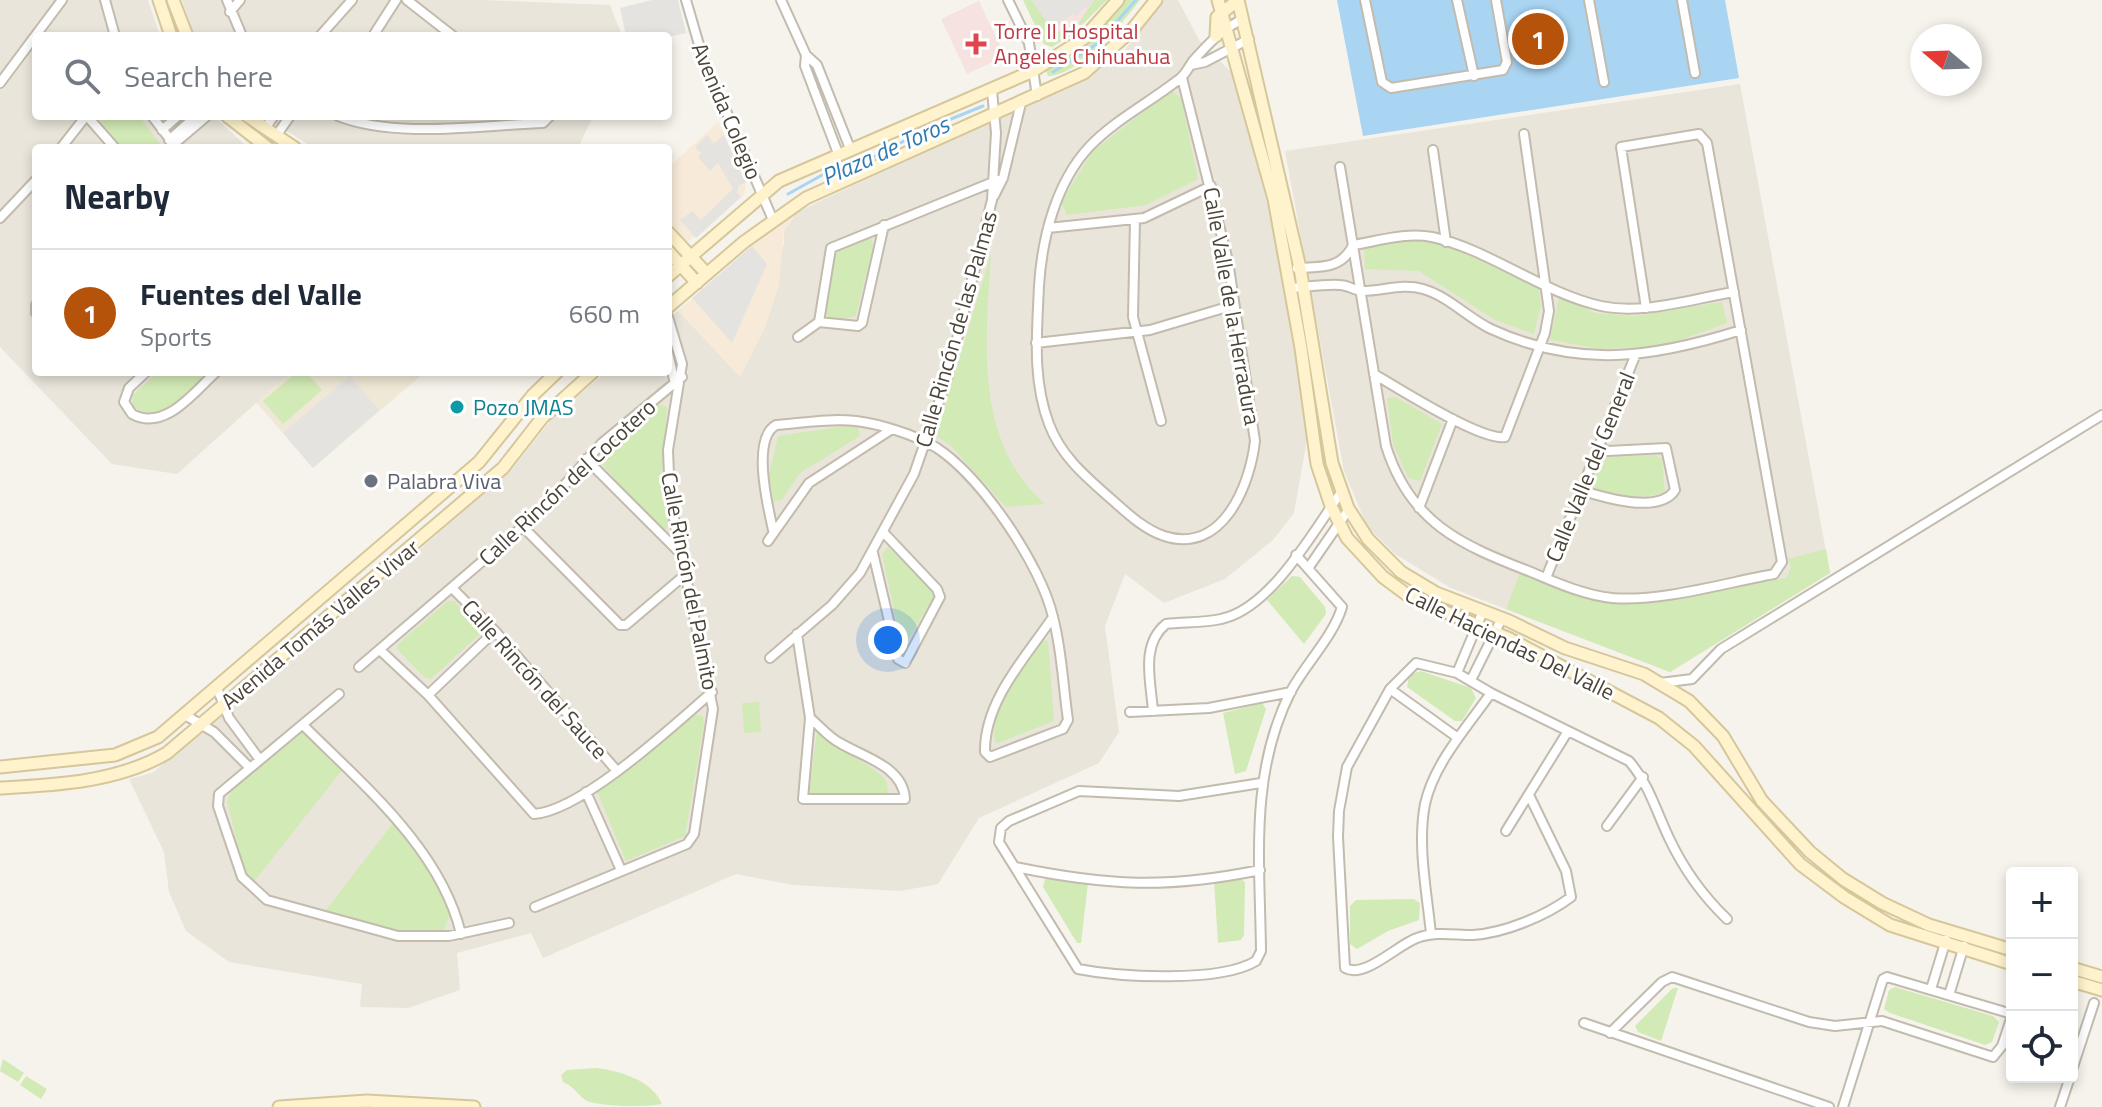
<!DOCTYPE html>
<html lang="en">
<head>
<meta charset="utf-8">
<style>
  :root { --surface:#fff; --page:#f2f2f3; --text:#1f2937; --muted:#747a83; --line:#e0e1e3; --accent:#b45309 }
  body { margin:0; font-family:"Titillium Web",sans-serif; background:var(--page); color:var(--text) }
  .controls { position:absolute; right:24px; bottom:24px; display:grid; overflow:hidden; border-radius:8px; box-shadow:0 4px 12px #0003 }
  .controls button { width:72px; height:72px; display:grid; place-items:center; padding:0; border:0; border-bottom:2px solid var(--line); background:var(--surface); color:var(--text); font:40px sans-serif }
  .compass { position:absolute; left:1910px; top:24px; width:72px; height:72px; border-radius:50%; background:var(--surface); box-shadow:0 4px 12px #0003; rotate:289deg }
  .you { position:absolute; left:888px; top:640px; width:28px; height:28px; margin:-20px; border:6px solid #fff; border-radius:50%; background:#1a73e8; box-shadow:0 0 0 12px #1a73e833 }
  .badge { display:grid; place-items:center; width:52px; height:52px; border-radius:50%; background:var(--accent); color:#fff; font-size:26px; font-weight:700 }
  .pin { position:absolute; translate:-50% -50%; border:4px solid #fff; box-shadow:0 2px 8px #0006 }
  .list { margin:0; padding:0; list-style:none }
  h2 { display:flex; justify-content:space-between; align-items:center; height:104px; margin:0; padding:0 32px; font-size:34px }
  h2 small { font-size:26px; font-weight:400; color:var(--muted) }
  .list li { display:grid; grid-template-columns:52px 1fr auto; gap:24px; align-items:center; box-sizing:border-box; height:128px; padding:0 32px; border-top:2px solid var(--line) }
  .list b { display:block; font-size:30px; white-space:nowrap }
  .list p { margin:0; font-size:26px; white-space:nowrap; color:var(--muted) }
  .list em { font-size:26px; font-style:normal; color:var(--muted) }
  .icon { flex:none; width:44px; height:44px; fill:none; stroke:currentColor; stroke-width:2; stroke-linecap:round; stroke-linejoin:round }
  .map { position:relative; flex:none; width:2102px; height:1107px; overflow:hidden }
  .search { position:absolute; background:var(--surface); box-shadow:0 4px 12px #0003; left:32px; top:32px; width:640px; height:88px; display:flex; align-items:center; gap:20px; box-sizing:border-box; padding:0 28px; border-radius:8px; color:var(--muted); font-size:30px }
  .panel { position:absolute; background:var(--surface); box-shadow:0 4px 12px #0003; left:32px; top:144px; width:640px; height:232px; border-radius:8px }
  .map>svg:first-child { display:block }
  .residential { fill:#eae5da }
  .commercial { fill:#f7ead8 }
  .education { fill:#efe8d6 }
  .medical { fill:#f6e3e0 }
  .green { fill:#d2eab5 }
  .parking { fill:#e5e3e0 }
  .water { fill:#a9d4f2 }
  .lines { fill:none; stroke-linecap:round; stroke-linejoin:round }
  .stream { stroke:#a9d4f2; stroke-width:3 }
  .street-casing { stroke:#c2bbae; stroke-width:12 }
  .secondary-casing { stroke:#d6c79b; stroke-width:15 }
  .street { stroke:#fff; stroke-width:8 }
  .secondary { stroke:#fff3cd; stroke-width:11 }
  .health-dot { fill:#e0444e; stroke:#fff; stroke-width:3 }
  .culture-dot { fill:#0f9aa8; stroke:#fff; stroke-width:3 }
  .worship-dot { fill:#6b7280; stroke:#fff; stroke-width:3 }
  .labels { text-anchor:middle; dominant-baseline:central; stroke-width:6; stroke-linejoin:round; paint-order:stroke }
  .health-label { font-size:22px; fill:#be3a42; stroke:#fff; text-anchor:start }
  .street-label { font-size:22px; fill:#4b4439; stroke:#fff }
  .culture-label { font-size:22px; fill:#0d838f; stroke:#fff; text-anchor:start }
  .worship-label { font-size:22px; fill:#5b616d; stroke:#fff; text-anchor:start }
  .water-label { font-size:24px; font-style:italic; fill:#2e7ab2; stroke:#fff }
</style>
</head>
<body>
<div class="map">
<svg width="2102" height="1107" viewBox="0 0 2102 1107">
  <rect width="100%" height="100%" fill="#f6f3ec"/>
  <path class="residential" d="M0 0H148L160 36H36V116H214L248 148H36V372H291L177 474 112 464 0 347Z
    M182 0H481L610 5 622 36H194Z
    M1164 0H1178L1199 40 1234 75 1286 275 1307 439 1294 513 1273 540 1225 579 1164 603 1125 574 1105 626 1119 732 1099 763 979 818 938 884 900 891 793 885 736 874 543 958 531 933 457 953 460 990 408 1008 360 1007 362 984 229 962 186 931 169 892 164 852 129 779 152 773 315 641 513 468 554 416 606 372H668V319L678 311 741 376 784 244V231L797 212 1088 75 1124 51Z
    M1740 84 1830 573 1670 672 1451 588 1395 554 1367 526 1344 471 1285 151Z
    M263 116H593L578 148H314Z"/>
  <path class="commercial" d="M718 122 746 183 744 195 687 242 668 223V168Z
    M797 212 784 231 779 285 765 328 740 377 678 311 789 214Z"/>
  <path class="education" d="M291 372H425L313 468 256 402Z"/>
  <path class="medical" d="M1023 0H1107L1070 36 1052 47 1044 44Z
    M979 1 1005 56 967 74 941 19Z"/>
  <path class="green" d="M1023 0H1032L1054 32 1067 30 1070 36 1052 47 1044 44Z
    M1094 0H1107L1082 25 1078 24Z
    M1119 0H1140C1122 24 1080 75 1048 76L1045 68Z
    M1171 90 1181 98 1198 179 1146 205 1067 215 1061 202 1093 151Z
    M97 116H139L163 148H122Z
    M867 235 871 237 873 246 856 316 832 322 825 320 835 251Z
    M1414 237 1443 243 1539 288 1541 306 1534 334 1495 320 1419 271 1365 269 1364 244Z
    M991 254C986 340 973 441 1045 504L1006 507 950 445 936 436Z
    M1559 297 1595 313 1635 316 1722 302 1727 323 1664 346 1601 349 1550 340Z
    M158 372H204C197 396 154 426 132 405L133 395Z
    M297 372H306L322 390 283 424 263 401Z
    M1396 397 1442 424 1420 481 1408 478 1393 444 1387 398Z
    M657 403 667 407 662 478 669 524 665 531 660 530 600 462 601 455Z
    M853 425 858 427 860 436 800 473 782 500 774 501 769 475 778 436Z
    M1655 455 1662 459 1665 493C1643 497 1604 504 1590 482L1601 457Z
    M888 547 931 587 934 597 905 644 901 642 882 554Z
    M1826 549 1830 573 1670 672 1506 609 1520 573 1590 597H1674L1786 578 1791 568 1788 559Z
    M1292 576 1300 577 1325 607 1326 614 1304 644 1267 600Z
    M448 601H454L480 628V634L431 679 425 678 397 649V645Z
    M1042 640 1048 641 1054 721 996 744C985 715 1026 665 1042 640Z
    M1421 671 1471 688 1476 698 1462 721H1455L1407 687 1409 675Z
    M759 702 761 732 744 733 742 703Z
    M1262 703 1266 709 1246 771 1235 774 1223 713Z
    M692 715 703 716 704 724 685 836 626 861 596 789Z
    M817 730C834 750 877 766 886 781 888 786 888 796 889 801L809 795Z
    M300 732 309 735 343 769 252 884 244 871 227 801 233 788 291 735Z
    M393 823C420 848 438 879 451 913L443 932 410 935 323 914Z
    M1052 876 1088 883 1081 943H1077L1043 887 1045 879Z
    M1241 879 1245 882 1244 935 1241 940 1218 943 1214 881Z
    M1414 899 1420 903 1419 920 1388 931 1357 949 1350 944V906L1356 900Z
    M1895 987 1993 1016 1999 1022 1992 1042 1985 1045 1890 1013 1884 1009 1889 990Z
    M1673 988H1678L1661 1041 1638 1032 1635 1026Z
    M3 1059 24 1073 18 1082 0 1071Z
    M597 1068C620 1071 652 1080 662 1104 646 1107 603 1107 587 1101 578 1096 574 1086 563 1082L561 1075 567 1070Z
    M26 1076 47 1089 41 1099 20 1085Z"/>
  <path class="parking" d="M652 0H678L686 33 668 37 626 36 620 8Z
    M1032 0H1094L1087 9 1085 7 1076 17 1072 14 1053 31Z
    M707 135 714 143 724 135 746 183 739 185 737 192 741 197 696 238 680 220 692 211 701 220 733 189 718 163 710 171 698 157 701 153 695 147Z
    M752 246 767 264 732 343 692 298Z
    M350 376 379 410 313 468 283 433Z"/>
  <path class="water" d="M1337 0H1725L1739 78 1363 136Z"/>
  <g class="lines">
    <path class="stream" d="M1053 72 1097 44 1136 0
      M788 194 824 174 860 164 929 128 983 106"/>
    <defs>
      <path id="street" d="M105 0 115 36
        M227 0 242 36
        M407 0 453 36
        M686 0 702 55 773 220
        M781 0 806 55
        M1008 0 1029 43 1037 96
        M1365 0 1382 82 1391 88 1503 70 1507 62 1496 0
        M1457 0 1474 76
        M1589 0 1604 82
        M1682 0 1695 73
        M230 12 240 0
        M320 36 352 0
        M373 36 396 0
        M1191 65 1205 62 1249 39
        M1182 78 1228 261 1255 441C1250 485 1223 555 1164 536 1143 529 1126 512 1110 498 1085 476 1061 456 1049 424 1032 379 1037 333 1039 286 1042 238 1056 182 1090 146 1115 120 1150 102 1178 80 1185 76 1188 68 1193 61 1208 44 1222 29 1243 19
        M0 83 62 0
        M87 116 115 148
        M152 116 176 147
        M338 116C396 139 481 125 543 123L550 116
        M265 128 274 116
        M162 130 178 116
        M276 136 290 116
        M169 140 196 116
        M174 144 207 116
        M61 148 86 116
        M1433 150 1446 242
        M839 156 805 66 806 55 817 65 851 151
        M1340 167 1386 446C1410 523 1461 545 1531 572 1557 583 1584 595 1612 598 1661 602 1725 583 1774 574L1782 562 1707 143 1699 134 1621 147 1646 308
        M994 196 1003 178 1021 103
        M0 218 36 180
        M1135 220 1133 317 1161 421
        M1048 228 1144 218 1211 186
        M1297 268C1321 267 1342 269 1353 245 1378 241 1407 232 1432 237 1488 249 1543 293 1601 306 1644 315 1691 299 1734 292
        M1291 288C1307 287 1324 284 1340 285 1348 285 1355 291 1363 291 1383 291 1402 283 1423 289 1448 296 1468 318 1491 329 1578 369 1653 358 1741 330
        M36 305V313
        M819 322 831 248 1003 178
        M798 337 819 322 858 326 862 323 884 225
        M1036 343 1150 330 1234 305
        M668 353 675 384
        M146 372 129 388 124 402 132 414C165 432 194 392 216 372
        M1374 374C1398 388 1481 441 1505 437L1545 333 1549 311 1524 134
        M586 459 681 554
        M1580 490C1602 497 1659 515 1675 490L1666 448 1608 451 1597 447
        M1419 508 1453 419
        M523 527 620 625H626L686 574
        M773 530C768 507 751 439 776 425 802 423 830 418 856 421 880 424 916 435 937 448 982 478 1041 565 1053 617 1062 650 1063 686 1068 720L1063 729 990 757 985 752C984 701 1026 657 1053 617
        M768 541 809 483 889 431
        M873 553 898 659 905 663 940 597 937 589 884 533
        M1309 567 1349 509
        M1546 578 1635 356
        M452 588 495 631 617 771
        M797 634 810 718 803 799H905C903 766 863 757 840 743 828 737 820 726 810 718
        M380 650 428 695 534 814C582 811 675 724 712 692
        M770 658 832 605 860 573 914 474 947 379 992 200 996 133 992 91
        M359 667 542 510 602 443 682 377
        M1457 673 1483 611
        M1471 680 1502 618
        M1660 683 1692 679 1721 649 2102 415
        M217 688 229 718 260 760
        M1390 689 1458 738
        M1491 693 1457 673 1416 663 1390 689 1347 767 1339 811 1338 837 1345 968C1365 979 1397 945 1417 938 1435 931 1454 935 1473 935 1504 933 1546 916 1571 897L1566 871 1529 795
        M339 694 219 794 218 806 242 877 267 900 398 936H449L509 923
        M428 695 495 631
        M1153 711C1151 682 1140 645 1166 624 1184 622 1204 623 1221 619 1271 609 1314 530 1342 491
        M1130 712 1209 708 1291 692
        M185 715 214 732 250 768
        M303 725C362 784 441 849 461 934
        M1261 783 1179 796 1079 791 1009 821 1001 828 999 842 1078 969C1119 977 1220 983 1256 961L1261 951C1260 861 1249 774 1291 691 1306 663 1333 637 1342 607L1296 555
        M586 792 621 870
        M1607 826 1643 777
        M1506 831 1568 731
        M1015 867C1107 886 1167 889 1260 870
        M535 907 687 844 694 834 713 709 670 499 668 450 682 364 668 317
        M1431 934C1427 893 1417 845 1425 804 1434 763 1468 726 1491 693L1629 761C1649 784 1656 811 1669 838 1684 870 1702 895 1727 919
        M1931 989 1946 940
        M1949 995 1964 946
        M1584 1023 1829 1107
        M1610 1033 1662 982 1672 977 1809 1022 1835 1026 1882 1021 1993 1057 2002 1046 2012 1016
        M2072 1070 2094 1003
        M1843 1107 1883 979 1887 977 2012 1014
        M2060 1107 2070 1077"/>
      <path id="secondary" d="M159 0 171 36
        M173 0 187 36
        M1218 0 1274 199 1301 348 1317 464 1331 506 1347 538 1383 577 1410 597 1510 639 1659 718 1694 746 1800 864 1844 897 1890 925 2012 964
        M1238 0 1300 268 1332 463 1348 508 1368 539 1401 572 1436 593 1509 621 1565 648 1644 674 1689 701 1723 736 1762 801 1810 852 1843 879 1882 903 1929 925 2012 950
        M1216 36 1217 17 1238 0
        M227 116 268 148
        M247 116 295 148
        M668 232 707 274
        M668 251 697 283
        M668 276 779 181 1033 71 1083 39 1118 0
        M668 307 744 242 806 198 1084 73 1132 30 1156 0
        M0 767 115 755 158 737 479 462 533 395 557 372
        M0 788C56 785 118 782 167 753L503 468 542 418 593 372
        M2072 968 2102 977
        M2072 981 2102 990
        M279 1107 367 1101 474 1107"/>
    </defs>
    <use href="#street" class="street-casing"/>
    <use href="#secondary" class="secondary-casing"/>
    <use href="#street" class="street"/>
    <use href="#secondary" class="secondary"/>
  </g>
  <path class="health-dot" d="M972 32h8v8h8v8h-8v8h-8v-8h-8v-8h8z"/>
  <circle class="culture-dot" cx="457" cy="407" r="8"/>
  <circle class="worship-dot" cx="371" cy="481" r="8"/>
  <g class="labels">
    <g class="health-label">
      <text x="994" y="31">Torre II Hospital<tspan x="994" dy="25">Angeles Chihuahua</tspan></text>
    </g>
    <g class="street-label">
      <text transform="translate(727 111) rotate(67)">Avenida Colegio</text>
      <text transform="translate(1232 306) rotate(80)">Calle Valle de la Herradura</text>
      <text transform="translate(956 329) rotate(-74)">Calle Rincón de las Palmas</text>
      <text transform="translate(1590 467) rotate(-68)">Calle Valle del General</text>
      <text transform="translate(567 482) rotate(-43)">Calle Rincón del Cocotero</text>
      <text transform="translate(690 581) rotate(79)">Calle Rincón del Palmito</text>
      <text transform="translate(320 624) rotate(-40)">Avenida Tomás Valles Vivar</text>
      <text transform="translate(1510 643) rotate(26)">Calle Haciendas Del Valle</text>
      <text transform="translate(535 679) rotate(48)">Calle Rincón del Sauce</text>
    </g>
    <g class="culture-label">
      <text x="473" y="407">Pozo JMAS</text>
    </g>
    <g class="worship-label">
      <text x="387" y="481">Palabra Viva</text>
    </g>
    <g class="water-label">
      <text transform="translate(885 150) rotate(-24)">Plaza de Toros</text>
    </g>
  </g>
</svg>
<div class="controls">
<button>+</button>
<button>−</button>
<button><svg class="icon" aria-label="locate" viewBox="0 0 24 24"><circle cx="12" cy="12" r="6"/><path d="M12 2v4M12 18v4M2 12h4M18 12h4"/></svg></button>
</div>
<svg class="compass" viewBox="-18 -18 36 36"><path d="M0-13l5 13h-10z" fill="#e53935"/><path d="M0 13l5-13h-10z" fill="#747a83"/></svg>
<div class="you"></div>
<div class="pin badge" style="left:1538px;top:39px">1</div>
<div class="search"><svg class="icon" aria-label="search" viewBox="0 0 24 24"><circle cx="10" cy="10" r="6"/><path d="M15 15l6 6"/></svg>Search here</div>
<section class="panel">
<h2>Nearby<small></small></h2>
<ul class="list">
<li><span class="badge">1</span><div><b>Fuentes del Valle</b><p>Sports</p></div><em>660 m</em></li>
</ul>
</section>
</div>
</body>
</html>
